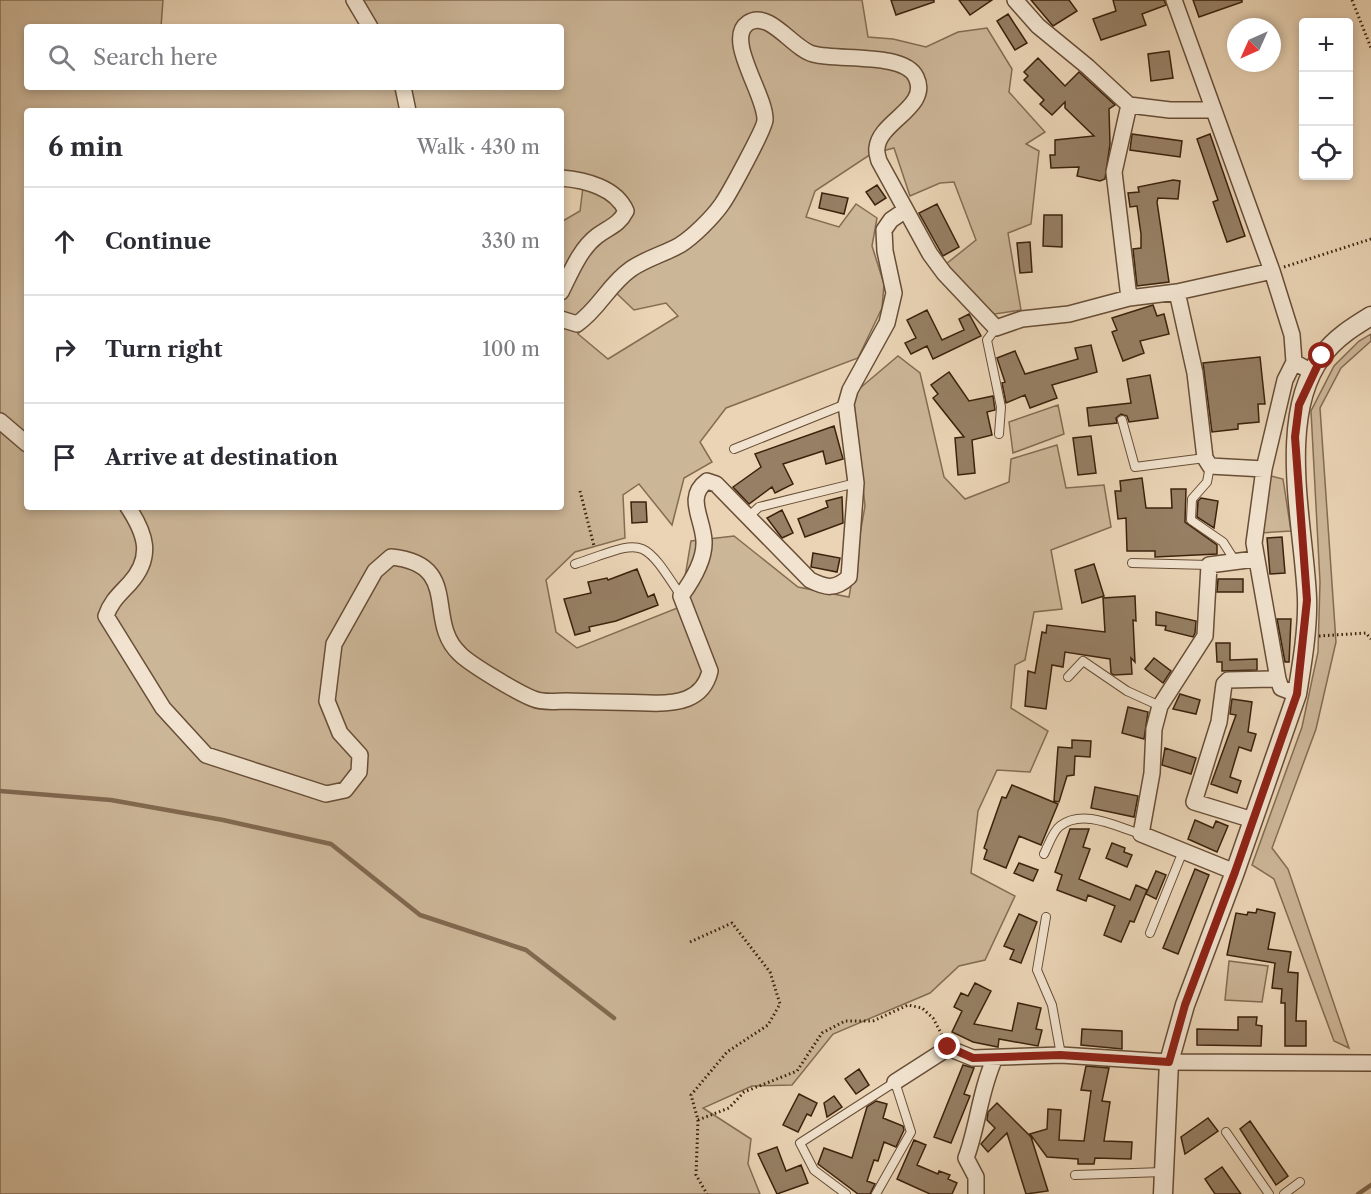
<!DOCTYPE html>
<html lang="en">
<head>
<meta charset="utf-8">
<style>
  :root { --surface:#fff; --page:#f7f7f7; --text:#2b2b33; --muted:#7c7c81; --line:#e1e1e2 }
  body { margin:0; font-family:"Libre Caslon Text",serif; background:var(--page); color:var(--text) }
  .controls { position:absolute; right:18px; top:18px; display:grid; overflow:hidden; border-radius:6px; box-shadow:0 3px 9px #0003 }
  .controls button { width:54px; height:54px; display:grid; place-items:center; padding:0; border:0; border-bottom:2px solid var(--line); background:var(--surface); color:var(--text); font:30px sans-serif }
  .compass { position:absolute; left:1227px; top:18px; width:54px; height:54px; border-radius:50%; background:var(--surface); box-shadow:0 3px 9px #0003; rotate:225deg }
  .stop { position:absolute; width:18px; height:18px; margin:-14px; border:4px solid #8f2418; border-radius:50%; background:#fff }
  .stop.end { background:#8f2418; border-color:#fff; box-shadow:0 2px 6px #0008 }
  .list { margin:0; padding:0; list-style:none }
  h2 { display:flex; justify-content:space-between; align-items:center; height:78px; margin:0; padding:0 24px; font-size:26px }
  h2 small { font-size:20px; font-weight:400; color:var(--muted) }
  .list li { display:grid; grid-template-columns:39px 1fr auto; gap:18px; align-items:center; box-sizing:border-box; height:108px; padding:0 24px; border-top:2px solid var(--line) }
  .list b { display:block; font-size:22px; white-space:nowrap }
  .list em { font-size:20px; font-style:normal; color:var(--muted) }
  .icon { flex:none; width:33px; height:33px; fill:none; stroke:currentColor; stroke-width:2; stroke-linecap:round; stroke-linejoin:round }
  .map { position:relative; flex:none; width:1371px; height:1194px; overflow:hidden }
  .search { position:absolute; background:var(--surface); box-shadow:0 3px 9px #0003; left:24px; top:24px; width:540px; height:66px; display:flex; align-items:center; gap:15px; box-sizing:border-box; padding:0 21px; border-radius:6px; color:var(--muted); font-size:22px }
  .panel { position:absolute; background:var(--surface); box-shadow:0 3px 9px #0003; left:24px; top:108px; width:540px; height:402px; border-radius:6px }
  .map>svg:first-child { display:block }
  .green { fill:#ccb698; stroke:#846c52; stroke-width:1.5; fill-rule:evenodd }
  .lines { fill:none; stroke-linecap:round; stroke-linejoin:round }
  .stream { stroke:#81684f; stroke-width:4.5 }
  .building { fill:#967f64; stroke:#3c220c; stroke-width:1.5 }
  .service-casing { stroke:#684e36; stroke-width:10 }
  .minor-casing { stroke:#684e36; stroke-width:18 }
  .tertiary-casing { stroke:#684e36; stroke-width:21 }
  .path { stroke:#3c220c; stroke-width:3; stroke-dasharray:1.5 3; stroke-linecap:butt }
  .service { stroke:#f1e3cf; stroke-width:8 }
  .minor { stroke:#f1e3cf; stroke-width:15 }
  .tertiary { stroke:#f1e3cf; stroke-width:18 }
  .route { stroke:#8f2418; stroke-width:8 }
</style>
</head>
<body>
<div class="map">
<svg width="1371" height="1194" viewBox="0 0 1371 1194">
  <rect width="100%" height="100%" fill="#ead4b5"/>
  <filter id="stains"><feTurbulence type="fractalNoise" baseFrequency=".00333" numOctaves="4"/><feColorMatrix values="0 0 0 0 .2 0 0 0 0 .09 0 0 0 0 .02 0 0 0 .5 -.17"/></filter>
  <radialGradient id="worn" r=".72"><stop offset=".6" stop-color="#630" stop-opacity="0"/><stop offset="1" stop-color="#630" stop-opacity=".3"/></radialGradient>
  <path class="green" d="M0 0H163L161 27H27V87H561V27H372L359 0H862L868 37 893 39 926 47 958 32 987 28 1012 69 1009 92 1045 132 1026 144 1039 151 1031 224 1008 233 1021 310 988 315 946 264 976 240 954 182 940 183 910 196 894 148 871 154 815 191 806 217 839 227 856 204 877 218 872 246 884 284 882 308 858 358 726 408 700 442 712 462 684 478 672 525 639 484 623 495 625 538 575 552 546 580 556 632 577 648 680 607 691 541 734 536 798 587 849 597 865 506 853 394 898 356 920 373 944 477 965 499 1009 482 1011 459 1057 445 1066 488 1104 485 1111 527 1051 550 1062 609 1034 612 1025 660 1015 665 1011 708 1048 731 1030 772 997 770 978 811 971 873 1015 896 985 960 959 966 930 993 833 1034 792 1085 752 1086 703 1108 751 1139 748 1164 760 1194H0ZM27 111H561V174L583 187 580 211 561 222V507H27ZM612 289 634 310 666 303 678 316 608 359 578 334Z
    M1371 334V341L1341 368 1320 408 1336 642 1316 729 1272 848 1288 869 1349 1048 1334 1041 1274 879 1252 865 1302 727 1318 652 1320 582 1311 411 1334 366 1359 341Z
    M1058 405 1064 434 1013 453 1009 422Z
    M1271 476 1283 479 1291 531 1260 533Z
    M1229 961 1268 966 1262 1002 1225 1000Z"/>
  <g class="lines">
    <path class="stream" d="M0 791 111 800 223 820 331 844 420 915 526 950 614 1018
      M1358 1194 1371 1185"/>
  </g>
  <path class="building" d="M891 0H934V2L896 15Z
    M959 0H992L970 15Z
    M1031 0H1069L1077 11 1053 26Z
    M1113 0H1164L1166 5 1142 14 1146 25 1101 40 1093 19 1116 11Z
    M1193 0H1242V2L1199 17Z
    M1008 14 1027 43 1015 50 997 21Z
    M1169 51 1173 78 1151 81 1148 54Z
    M1038 58 1065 86 1079 72 1115 105 1109 109 1110 144 1105 179 1100 181 1077 176 1079 167 1051 168 1050 155H1055V140L1094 136 1065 108V102L1052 115 1040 104 1044 100 1024 80 1028 76 1024 72Z
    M1132 134 1182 141 1180 157 1130 150Z
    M1210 134 1245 236 1227 242 1213 202 1218 200 1197 139Z
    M1173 180 1180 181 1178 199 1158 198 1157 202 1169 282 1137 286 1133 249 1141 248V234L1137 206 1130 207 1128 193 1139 192 1138 187Z
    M877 185 886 198 875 205 866 192Z
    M822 193 848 198 844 214 819 208Z
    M937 204 959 247 943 256 919 213Z
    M1044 215H1062V247L1043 246Z
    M1030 242 1032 272 1020 273 1017 243Z
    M1153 305 1157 316 1164 314 1169 334 1140 341 1144 353 1123 361 1112 332 1117 330 1112 318Z
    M927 310 942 340 964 330 959 319 969 314 981 336 933 359 927 346 911 354 905 343 916 338 907 320Z
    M1091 345 1097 372 1052 385 1057 398 1030 408 1025 395 1006 403 1002 383 1005 382 997 358 1015 351 1025 374 1078 359 1075 348Z
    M1260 357 1265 404H1258L1259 422 1238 424V429L1212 432 1203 363Z
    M949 372 969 401 993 396 995 410 987 412 992 435 972 440 975 473 958 475 955 438 964 437 933 398 938 394 931 385Z
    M1150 375 1158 418 1129 422 1127 416 1121 414 1116 418 1117 423 1089 426 1087 408 1131 403 1127 379Z
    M834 426 843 459 826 464 823 451 783 464 793 484 775 493 772 487 749 504 733 487 761 467 755 454Z
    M1091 436 1096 473 1078 475 1073 438Z
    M1142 478 1146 508H1172L1171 489H1186L1185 522 1217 545V554L1155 557V551H1127L1126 518 1118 519 1115 491H1121L1120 481Z
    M842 497 843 523 805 537 798 519 828 507 826 501Z
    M1201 498 1218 501 1214 528 1197 517 1198 501Z
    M631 502H646L647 522 632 523Z
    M782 510 793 533 782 538 767 518Z
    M1282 537 1285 573 1270 574 1267 538Z
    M813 553 840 558 837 572 811 567Z
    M1094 564 1104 596 1082 603 1075 570Z
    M637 569 648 597 654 594 658 605 616 621 589 627 590 631 575 635 564 599 591 593 588 582 607 578 608 580Z
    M1218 579H1243V592H1217Z
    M1135 596 1136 621 1133 620 1135 662 1131 658 1132 674 1114 675 1111 673 1110 659 1065 652 1063 667 1052 665 1046 709 1025 706 1028 671 1035 673 1042 632 1046 633 1047 625 1105 632 1103 598Z
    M1156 612 1196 621 1195 633 1193 637 1165 630 1166 626 1156 625Z
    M1277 619H1291L1289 662H1285Z
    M1216 643H1230V660L1257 659V670L1222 671V662H1217Z
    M1154 658 1171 671 1163 683 1145 669Z
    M1180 694 1200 700 1196 714 1173 709Z
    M1232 699 1252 702 1248 732 1256 734 1251 751 1239 747 1230 777 1241 781 1237 793 1211 784 1236 715 1230 714Z
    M1128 707 1148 712 1144 739 1122 733Z
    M1072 740 1091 741 1090 757 1075 756 1074 775 1067 776 1059 802 1054 801 1058 747 1072 748Z
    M1165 748 1196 758 1191 774 1162 765Z
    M1012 785 1058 804 1041 845 1019 836 1006 868 984 859 987 850 984 848 1002 797 1006 798Z
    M1095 787 1138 796 1134 817 1091 808Z
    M1195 820 1213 828 1216 821 1228 826 1217 852 1188 839Z
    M1070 829H1089L1083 847 1090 849 1079 879 1130 900 1136 885 1147 890 1134 922 1130 921 1121 942 1104 935 1115 906 1088 895 1086 901 1057 890 1062 875 1055 872Z
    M1112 843 1125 848 1124 852 1132 855 1127 867 1106 858Z
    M1019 863 1038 870 1033 881 1014 873Z
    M1195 869 1209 875 1178 954 1163 948Z
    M1156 871 1166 875 1156 899 1146 894Z
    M1257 909 1275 913 1268 949 1291 952 1288 972 1298 973 1296 1021H1306V1046H1285V1003H1281L1282 989 1272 988 1275 963 1227 955 1236 913 1247 915 1248 912 1256 913Z
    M1019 914 1037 922 1021 963 1010 959 1014 950 1004 946Z
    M975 983 991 991 974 1024 1012 1031 1018 1003 1041 1008 1036 1029 1042 1030 1038 1046 999 1039 998 1047 973 1042 952 1032 962 1011 954 1007 961 993 968 996Z
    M1238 1017H1257L1256 1025 1262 1026 1261 1046 1197 1045V1029L1238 1030Z
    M1082 1029 1122 1031V1049L1081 1045Z
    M963 1065 974 1068 964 1094 970 1096 951 1143 934 1137Z
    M1086 1066 1109 1068 1102 1101 1110 1102 1104 1141 1132 1142 1131 1159 1095 1158 1094 1164H1078V1159L1047 1157 1030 1134 1047 1129 1048 1109 1061 1110 1059 1140 1084 1141 1091 1091 1081 1090Z
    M859 1069 869 1085 856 1094 845 1079Z
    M799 1094 817 1103 811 1116 807 1114 798 1132 783 1125Z
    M834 1096 842 1107 827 1117 824 1103Z
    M876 1101 887 1104 883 1118 903 1126 904 1130 896 1147 884 1142 878 1161 874 1160 867 1181 875 1184 870 1194H858L818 1164 824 1148 852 1158 867 1107Z
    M997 1103 1031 1137 1048 1191 1026 1194 1007 1133 988 1152 981 1144 995 1128 987 1120 988 1112Z
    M1208 1118 1218 1131 1185 1154 1181 1137Z
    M1250 1121 1288 1176 1276 1185 1240 1129Z
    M914 1140 926 1145 917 1165 938 1174 939 1171 950 1175 948 1179 957 1183 952 1194H930L897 1179Z
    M777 1147 786 1171 801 1165 808 1183 777 1194 758 1154Z
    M1222 1167 1241 1194H1215L1205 1179Z"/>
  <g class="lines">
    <defs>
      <path id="service" d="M996 328 987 340 1001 407 999 434
        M1122 420 1135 467 1205 458
        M734 449 846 404
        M1210 466 1207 482 1192 499 1191 520 1223 542 1235 561
        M748 517 759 507 856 483
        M1132 563 1209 565
        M575 564C644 541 640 533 681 596
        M1068 677 1083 661 1127 691 1160 706
        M1044 854C1048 846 1053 831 1060 826 1083 808 1117 827 1141 834
        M1046 917 1037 970 1052 1005 1061 1055
        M1150 933 1183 851
        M1226 1132 1269 1194
        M1075 1175 1163 1172
        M846 1194 814 1170 800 1143 895 1082 911 1132 876 1194
        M1284 1194 1300 1182"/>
      <path id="minor" d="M354 0 370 27
        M1015 0 1038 26 1088 67 1129 105 1170 110H1212
        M1174 0 1272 271 1292 335 1294 362 1312 372
        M403 87 408 111
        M561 178C586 180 616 188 626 211 619 225 609 227 597 236 580 249 571 272 561 292
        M1177 292 1195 373 1205 458 1210 466 1264 469
        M1129 298 1114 172 1129 105
        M561 319 577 324C599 309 609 284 631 269 645 259 664 254 680 245 693 237 713 217 722 204 729 194 765 128 765 120 766 95 724 39 748 23 769 9 793 49 813 54 838 61 904 52 916 77 931 107 879 121 877 148 876 152 878 157 879 161L930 254 944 273 996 328 1022 319 1069 314 1129 298 1177 292 1272 271
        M1294 362 1285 380 1264 469 1254 543 1278 679 1281 688 1297 694
        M0 421 27 444
        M128 507C145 533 154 556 130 583 120 594 111 601 106 616L163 708 206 755 326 794 345 790 359 772 360 755 340 733 327 701 334 644 375 571 391 557C463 564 424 621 460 654 471 665 520 694 534 699 543 703 557 701 566 701 594 702 621 702 649 703 676 704 703 701 710 671L681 596C692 581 705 560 704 541 703 518 685 497 707 481L716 484 810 580C826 588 835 590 849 577L856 483 846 404 850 390 887 323 894 293 885 251 884 230 891 220 904 211
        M1253 820 1194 802 1219 722 1224 684 1228 680 1278 679
        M1235 872 1141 834 1152 773 1154 729 1160 706 1205 636 1209 565 1255 559
        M895 1082 948 1048 973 1058 1061 1055 1169 1062 1371 1063
        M976 1194V1177L966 1158C978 1126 980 1090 995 1058"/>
      <path id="tertiary" d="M1163 1194 1169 1062 1185 1005 1235 872 1297 694C1302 664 1308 629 1307 598 1304 526 1276 417 1322 356 1335 338 1353 327 1371 316"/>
    </defs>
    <use href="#service" class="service-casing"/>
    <use href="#minor" class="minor-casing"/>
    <use href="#tertiary" class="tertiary-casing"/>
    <path class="path" d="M1352 0 1371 48
      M1284 267 1371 239
      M580 491 594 546
      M1319 636 1366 633 1371 639
      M690 942 732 923 770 972 780 1004 768 1025 727 1052 691 1095 698 1120 696 1175 707 1194
      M698 1120 729 1108 744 1092 797 1071 822 1033 845 1021H873L908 1005 922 1008 933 1018 942 1035"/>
    <use href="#service" class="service"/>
    <use href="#minor" class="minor"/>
    <use href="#tertiary" class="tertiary"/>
  </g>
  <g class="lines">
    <path class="route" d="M948 1047 973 1058 1060 1055 1169 1062 1185 1005 1235 872 1297 694 1307 600 1295 437 1299 405 1322 356"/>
  </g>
  <rect width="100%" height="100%" filter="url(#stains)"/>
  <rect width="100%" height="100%" fill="url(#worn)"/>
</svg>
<div class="controls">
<button>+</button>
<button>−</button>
<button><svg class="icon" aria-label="locate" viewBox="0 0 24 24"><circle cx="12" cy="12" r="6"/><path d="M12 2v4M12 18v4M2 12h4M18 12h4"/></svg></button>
</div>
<svg class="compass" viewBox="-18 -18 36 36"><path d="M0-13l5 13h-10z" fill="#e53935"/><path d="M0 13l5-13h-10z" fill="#7c7c81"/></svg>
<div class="stop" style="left:1322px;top:356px"></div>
<div class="stop end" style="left:948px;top:1047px"></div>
<div class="search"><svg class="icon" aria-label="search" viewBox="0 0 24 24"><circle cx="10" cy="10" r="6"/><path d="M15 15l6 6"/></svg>Search here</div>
<section class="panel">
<h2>6 min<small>Walk · 430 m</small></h2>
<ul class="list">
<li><svg class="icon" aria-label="ahead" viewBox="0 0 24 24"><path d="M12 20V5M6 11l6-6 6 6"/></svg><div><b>Continue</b></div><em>330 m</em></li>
<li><svg class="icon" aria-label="right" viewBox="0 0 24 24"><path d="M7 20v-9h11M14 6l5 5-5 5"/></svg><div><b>Turn right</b></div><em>100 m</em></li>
<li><svg class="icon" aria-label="arrive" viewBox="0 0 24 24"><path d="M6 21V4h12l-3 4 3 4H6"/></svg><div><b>Arrive at destination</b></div></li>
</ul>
</section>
</div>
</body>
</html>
